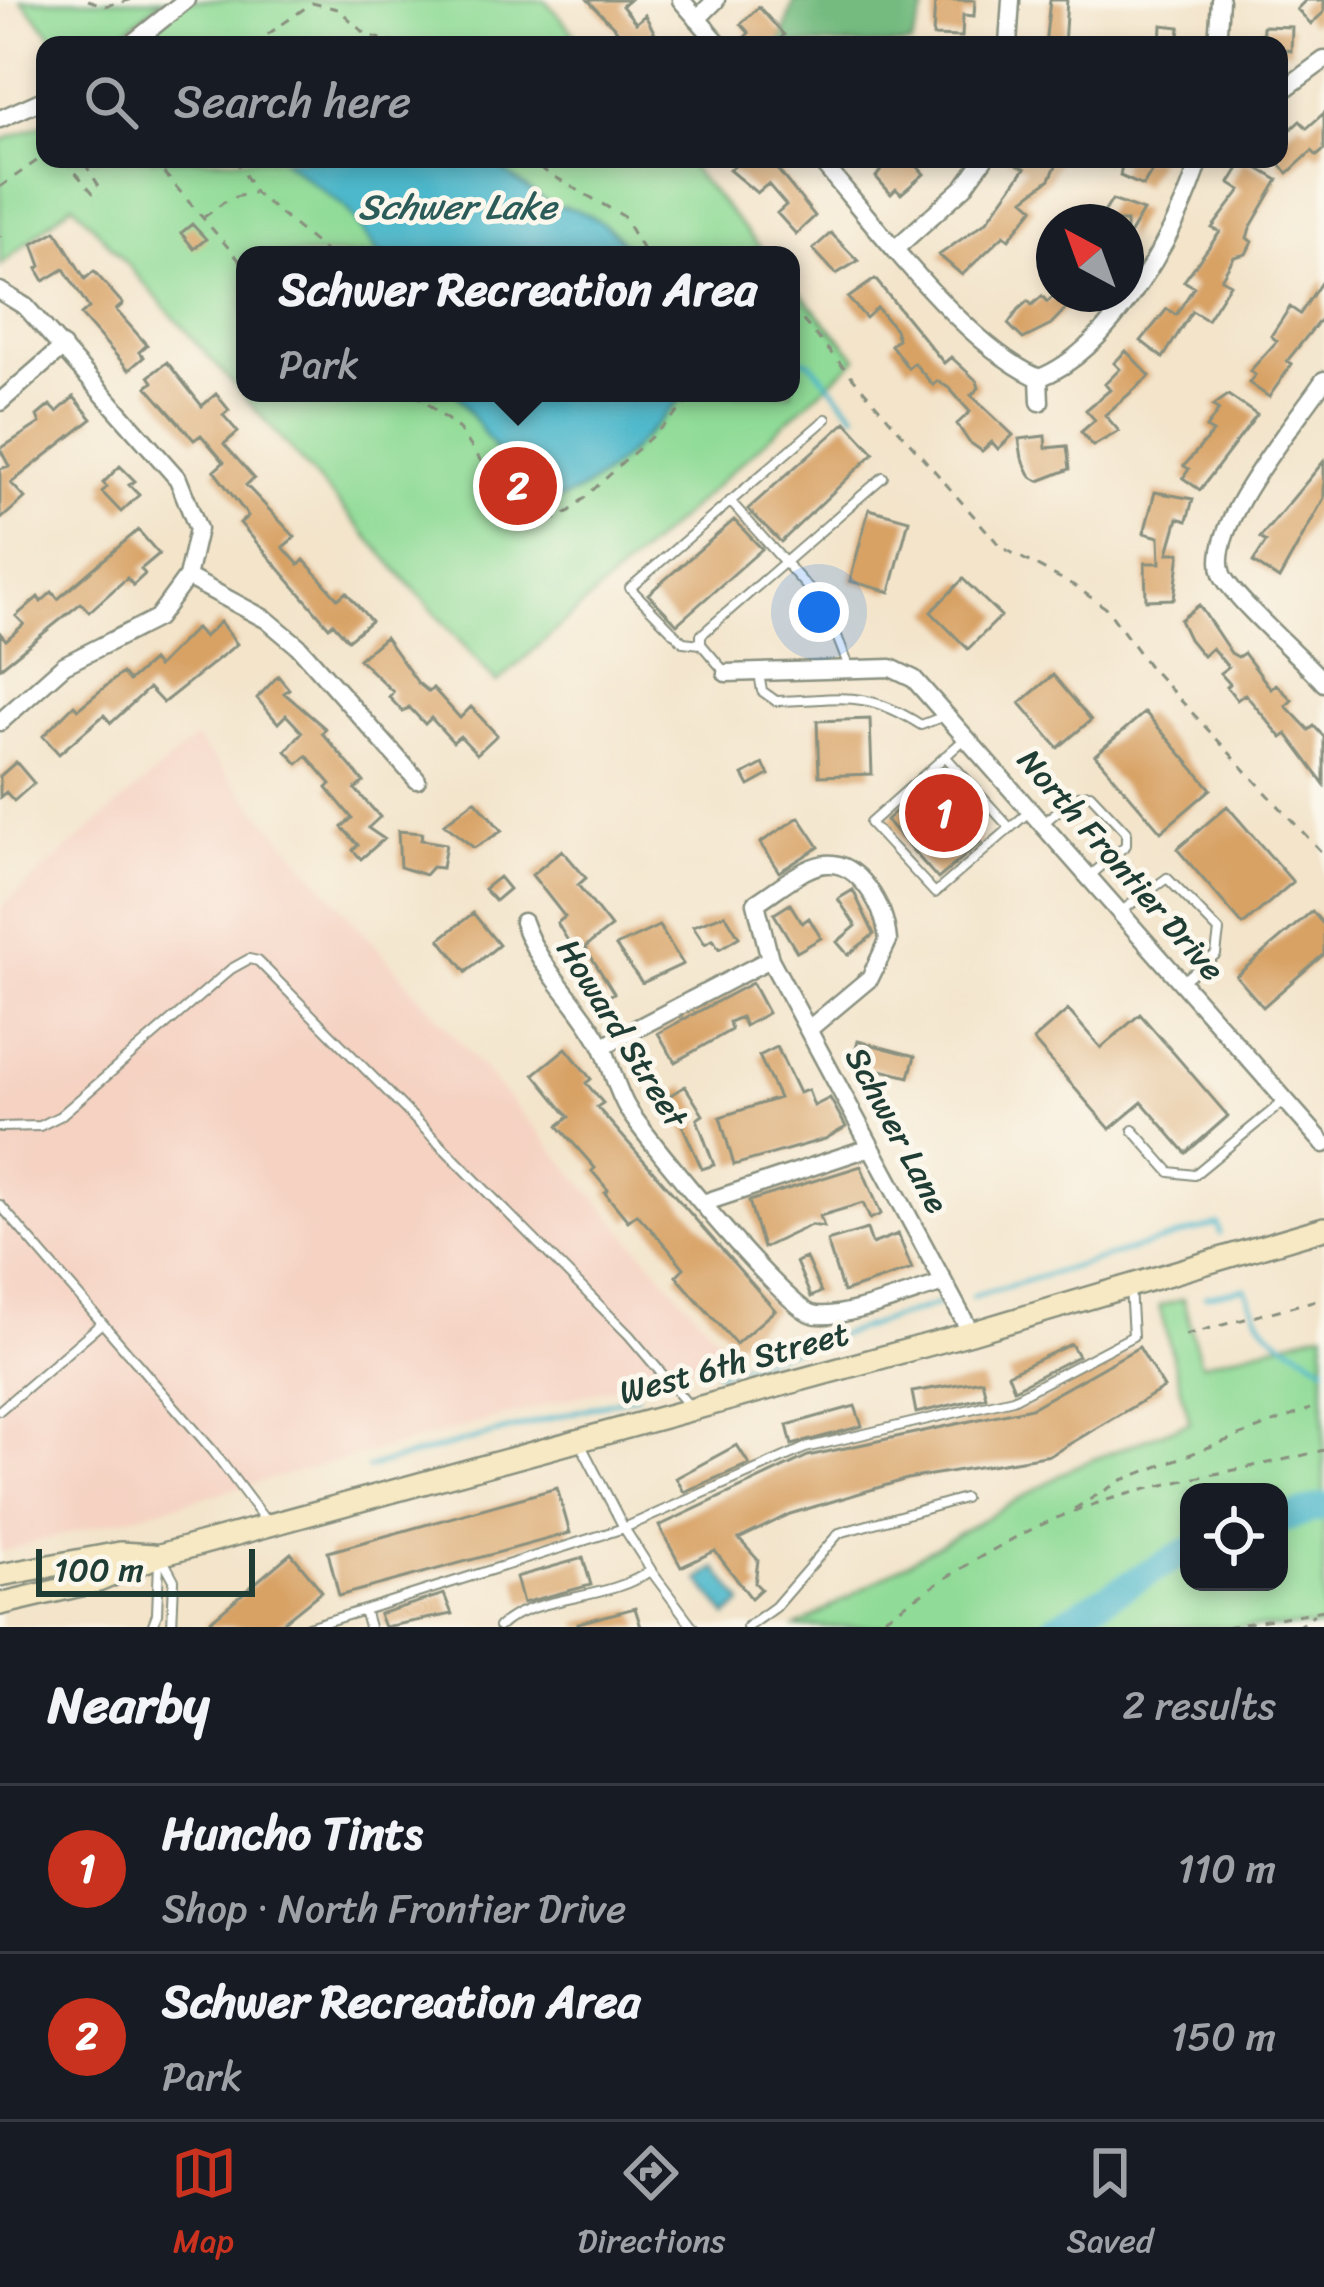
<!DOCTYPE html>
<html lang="en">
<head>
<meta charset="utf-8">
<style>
  :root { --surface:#171b24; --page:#20242c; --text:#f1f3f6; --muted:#9ea1a6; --line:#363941; --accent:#c8321e }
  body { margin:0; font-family:Sriracha,sans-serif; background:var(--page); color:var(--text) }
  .controls { position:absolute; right:36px; bottom:36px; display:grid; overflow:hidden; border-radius:24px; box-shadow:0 6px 18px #0003 }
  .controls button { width:108px; height:108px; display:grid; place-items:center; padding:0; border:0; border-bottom:3px solid var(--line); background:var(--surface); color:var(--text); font:60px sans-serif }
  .compass { position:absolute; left:1036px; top:204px; width:108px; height:108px; border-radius:50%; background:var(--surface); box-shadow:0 6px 18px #0003; rotate:319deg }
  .scale { position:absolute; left:36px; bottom:30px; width:219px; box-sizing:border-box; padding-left:12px; border:6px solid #1f3d34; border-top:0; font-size:33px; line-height:42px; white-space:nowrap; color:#1f3d34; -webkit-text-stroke:9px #fbf7ec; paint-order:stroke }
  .you { position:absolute; left:819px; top:612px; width:42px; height:42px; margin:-30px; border:9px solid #fff; border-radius:50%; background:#1a73e8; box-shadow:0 0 0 18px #1a73e833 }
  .badge { display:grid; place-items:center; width:78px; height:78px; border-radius:50%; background:var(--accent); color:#fff; font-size:39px; font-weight:700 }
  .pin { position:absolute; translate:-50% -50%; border:6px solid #fff; box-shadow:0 3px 12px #0006 }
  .popup { position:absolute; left:236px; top:246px; width:564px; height:156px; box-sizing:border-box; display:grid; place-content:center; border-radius:24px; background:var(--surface); filter:drop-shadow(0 3px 9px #0005); font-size:39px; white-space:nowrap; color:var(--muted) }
  .popup b { font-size:45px; color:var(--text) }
  .popup::after { content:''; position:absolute; left:50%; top:100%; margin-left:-24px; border:24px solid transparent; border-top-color:var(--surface) }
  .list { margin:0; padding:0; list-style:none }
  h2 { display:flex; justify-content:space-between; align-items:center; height:156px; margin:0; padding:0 48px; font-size:51px }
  h2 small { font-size:39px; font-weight:400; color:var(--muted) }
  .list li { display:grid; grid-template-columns:78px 1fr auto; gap:36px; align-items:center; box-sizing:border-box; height:168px; padding:0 48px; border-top:3px solid var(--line) }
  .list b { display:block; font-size:45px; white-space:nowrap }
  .list p { margin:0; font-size:39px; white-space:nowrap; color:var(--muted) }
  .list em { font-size:39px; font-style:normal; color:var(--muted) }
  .icon { flex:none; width:66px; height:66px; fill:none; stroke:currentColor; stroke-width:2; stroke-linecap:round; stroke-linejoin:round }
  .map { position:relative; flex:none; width:1324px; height:1627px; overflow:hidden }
  .search { position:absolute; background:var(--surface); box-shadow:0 6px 18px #0003; left:36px; right:36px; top:36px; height:132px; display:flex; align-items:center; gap:30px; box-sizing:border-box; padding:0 42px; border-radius:24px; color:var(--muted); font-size:45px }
  .sheet { height:492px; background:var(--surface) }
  nav { display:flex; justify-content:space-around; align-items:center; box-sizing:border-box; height:168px; border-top:3px solid var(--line); background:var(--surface); font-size:33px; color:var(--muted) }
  nav a { display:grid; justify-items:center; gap:6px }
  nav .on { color:var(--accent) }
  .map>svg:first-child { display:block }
  .built { fill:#f5d2c2 }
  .green { fill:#90db97; stroke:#588c66; stroke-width:3; fill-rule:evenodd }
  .forest { fill:#74bb80; stroke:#4a7c5a; stroke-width:3 }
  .water { fill:#4eb8cb; stroke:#367a80; stroke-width:3 }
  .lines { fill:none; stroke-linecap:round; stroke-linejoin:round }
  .stream { stroke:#4eb8cb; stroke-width:4.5 }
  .river { stroke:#4eb8cb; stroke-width:27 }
  .building { fill:#d8a265 }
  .lane-casing { stroke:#89907f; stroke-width:12 }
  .street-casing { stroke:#89907f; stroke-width:21 }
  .secondary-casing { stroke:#89907f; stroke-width:26 }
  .path { stroke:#89907f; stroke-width:3; stroke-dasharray:9 9; stroke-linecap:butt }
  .lane { stroke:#fff; stroke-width:8 }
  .street { stroke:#fff; stroke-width:16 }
  .secondary { stroke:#f6e9c3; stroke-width:21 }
  .labels { text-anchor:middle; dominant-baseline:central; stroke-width:10; stroke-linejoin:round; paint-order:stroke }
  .street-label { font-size:33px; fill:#1f3d34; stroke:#fbf7ec }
  .water-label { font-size:36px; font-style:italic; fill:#2b5c5a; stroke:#fbf7ec }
</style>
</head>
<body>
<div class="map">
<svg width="1324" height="1627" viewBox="0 0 1324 1627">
  <rect width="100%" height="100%" fill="#fbf7ec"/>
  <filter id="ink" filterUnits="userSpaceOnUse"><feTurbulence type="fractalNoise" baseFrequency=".00833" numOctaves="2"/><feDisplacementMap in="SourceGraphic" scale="24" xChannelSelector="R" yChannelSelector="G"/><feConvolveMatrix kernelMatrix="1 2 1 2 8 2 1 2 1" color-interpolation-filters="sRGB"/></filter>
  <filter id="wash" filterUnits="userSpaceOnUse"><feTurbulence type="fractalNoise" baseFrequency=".004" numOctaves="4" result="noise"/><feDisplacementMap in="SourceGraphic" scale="48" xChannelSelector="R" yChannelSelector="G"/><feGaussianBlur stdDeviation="2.7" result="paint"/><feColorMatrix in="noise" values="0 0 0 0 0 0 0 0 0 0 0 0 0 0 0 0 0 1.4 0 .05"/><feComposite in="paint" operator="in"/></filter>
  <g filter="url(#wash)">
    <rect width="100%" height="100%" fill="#f3e4ca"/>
    <path class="built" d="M195 738 732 1355 0 1552V908Z"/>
    <path class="green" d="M21 0H162L108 45H60Z
      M168 0H545L584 45H116Z
      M45 124V159H683L767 255H245V393H791V283L857 358 497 683 73 203 0 266V141Z
      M1183 1299 1201 1364 1324 1331V1627H796L1076 1466 1190 1422 1159 1306ZM1279 1492V1582H1189V1492Z"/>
    <path class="forest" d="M794 0H928L911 45H780Z"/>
    <path class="water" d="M281 159H487L552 206C584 205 616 229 632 255H380L345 207Z
      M456 393H686C650 430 599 495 545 503L524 491Z
      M716 1568 743 1603 727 1616 699 1580Z"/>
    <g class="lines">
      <path class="stream" d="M791 356 810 362 855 414
        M1205 1296 1245 1288C1269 1348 1277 1332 1324 1366
        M972 1297 1218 1224 1220 1234
        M717 1373 939 1304
        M367 1468 637 1395"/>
      <path class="river" d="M1279 1520 1324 1506
        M1054 1627 1189 1550"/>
    </g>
    <g id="blocks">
      <path class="building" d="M588 0H629L622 6 636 23 645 15 661 45H631Z
        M935 0H975L974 16 963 15 962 37 933 36Z
        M1050 0H1067L1064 45H1045Z
        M1306 0H1324V12L1311 24 1297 9Z
        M759 7 784 35 773 45H752L745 37 749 33 741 24Z
        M1162 25 1180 27 1178 45H1161Z
        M1263 26 1292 27 1291 51 1262 45Z
        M1324 113V150L1317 156 1312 151 1288 173 1279 164V140L1300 121 1307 128Z
        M742 159H769L815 216 796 234 777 213 786 205 768 184 757 193 729 170Z
        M889 159H911L924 174 901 194 896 189 891 194 876 177Z
        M1005 159H1059L1050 179 1024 199 1034 208 1009 239 1004 235 962 275 939 255 987 221 1025 168Z
        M1123 159H1159L1143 186 1120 176Z
        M1244 160 1278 180 1250 228 1247 238 1252 242 1246 254 1234 257 1221 279 1230 284 1207 320 1192 311 1163 358 1141 341 1167 309 1176 315 1194 287 1184 281 1220 232 1212 228 1241 190 1230 183Z
        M1112 200 1143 211 1126 240V222H1098Z
        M192 224 206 239 194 249 181 233Z
        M56 231 85 279 94 271 123 304 116 310 147 345 139 352 144 357 129 370 81 315 89 308 64 269 44 281 37 269 41 266 33 244Z
        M831 233 858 261 836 274 813 249Z
        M1324 278V315L1287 361 1292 364 1269 397 1249 383 1255 375 1250 371 1277 341 1271 336 1290 307 1300 314Z
        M875 279 944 363 951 357 977 381 979 388 971 395 1013 435 998 449 992 442 982 451 969 442 957 424 970 412 949 388 937 381 933 385 914 363 908 368 891 345 898 339 895 329 877 308 866 318 848 298Z
        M1056 294H1080L1049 326 1023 339 1008 324 1019 309 1028 301 1032 305 1042 296 1047 302Z
        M1126 351 1150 376 1105 415 1119 431 1093 446 1081 432 1095 420 1086 410 1110 390 1105 384 1120 369 1114 363Z
        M167 362 202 406 216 394 229 410 223 415 238 432 224 444 254 478 246 485 295 537 283 547 299 565 304 560 338 599 346 592 371 621 348 640 333 623 329 627 240 523 248 516 214 471 224 462 201 435 194 440 147 387 153 382 149 376Z
        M1228 395 1257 415 1200 490 1183 478 1189 469 1184 466 1213 432 1206 428 1219 410 1213 406Z
        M74 397 92 419 11 483 25 498 0 520V469L9 466 0 449 40 423 37 416 50 405 57 412Z
        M846 422 874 453 781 542 748 509Z
        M1045 436 1046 448 1067 446 1070 469 1039 481 1031 477 1022 458 1019 439Z
        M1324 461V498L1279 579 1253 562 1266 542 1260 538Z
        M120 466 135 481 129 485 139 495 121 512 102 492 107 487 103 483Z
        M1155 492 1193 499 1187 521 1178 518 1168 553H1180L1174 599 1146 600 1145 563H1160L1159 537 1144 533Z
        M869 509 909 520 890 592 850 581Z
        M734 520 762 549 677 624 648 594Z
        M138 530 159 554 141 569 145 574 133 585 127 578 89 612 81 603 0 668V633L6 640 24 624 16 616 38 597 41 602 52 592 58 599Z
        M963 579 1001 616 968 649 931 612Z
        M1199 605 1231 653 1238 657 1244 653 1271 689 1276 684 1292 700 1286 706 1309 730 1314 726 1324 737V784L1287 734 1282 738 1245 694 1237 700 1227 687 1230 684 1220 673 1228 667 1212 648 1203 656 1189 639 1180 620Z
        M220 622 237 644 163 703 149 688 111 723 104 715 59 754 43 736 74 705 78 709 122 673 129 681 152 661 157 667 196 628 204 637Z
        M385 637 418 683 429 692 433 688 460 718 471 707 497 735 477 754 460 736 453 742 431 718 425 724 409 707 403 712 389 697 393 692 359 659Z
        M1053 675 1091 720 1058 748 1020 703Z
        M278 676 289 689 284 693 326 729 322 733 364 782 355 789 380 817 368 828 384 839 361 859 353 850 358 845 342 827 352 818 327 788 331 784 307 756 298 764 286 751 302 732 286 715 278 723 257 698Z
        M1145 712 1211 789 1161 832 1095 755Z
        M870 719 872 774 819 776 817 721Z
        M16 762 34 783 14 801 6 792 0 797V776Z
        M763 764 769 775 749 786 743 775Z
        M928 782 981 842 938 879 886 820Z
        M475 800 502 831 474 848 444 824Z
        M1227 806 1293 882 1243 925 1177 849Z
        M799 817 819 847 779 872 760 843Z
        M398 831 422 833 421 840 446 844 442 868 432 867 425 875 400 867Z
        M562 850 586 878 578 885 611 927 585 947 614 993 604 999 557 923 565 917 532 875Z
        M499 877 509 889 495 901 484 889Z
        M853 890 874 934 848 955 837 942 856 926 838 899Z
        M790 904 802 923 809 918 821 938 797 952 774 914Z
        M1312 911 1324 925V954L1263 1007 1236 976Z
        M473 913 499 945 466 972 440 939Z
        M725 914 739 937 719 949 713 939 705 944 693 926Z
        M659 926 683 964 642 983 616 946Z
        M752 983 768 1013 745 1026 741 1017 729 1022 731 1030 675 1062 658 1033Z
        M1068 1010 1101 1048 1140 1014 1228 1116 1186 1153 1142 1102 1110 1129 1033 1040Z
        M858 1041 915 1056 909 1077 852 1063Z
        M777 1047 799 1093 808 1090 814 1106 830 1098 846 1127 825 1139 734 1165 720 1117 779 1098 759 1056Z
        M566 1048 591 1079 586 1083 603 1103 597 1107 775 1310 736 1344 676 1276 684 1268 667 1247 637 1214 628 1221 605 1193 608 1190 592 1171 595 1168 558 1126 569 1117 534 1074Z
        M685 1086 703 1115 697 1119 714 1165 702 1169 669 1096Z
        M861 1166 881 1214 870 1219 863 1203 820 1216 824 1227 811 1225 763 1248 749 1201Z
        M867 1229 872 1244 898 1234 912 1269 843 1292 827 1241Z
        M806 1258 821 1292 811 1297 796 1262Z
        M1071 1344 1078 1356 1014 1389 1008 1374Z
        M1139 1347 1164 1388 1051 1455 907 1479 790 1514 739 1539 758 1560 755 1583 761 1589 751 1598 715 1551 681 1567 659 1526 808 1456 1031 1408Z
        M982 1380 986 1397 916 1413 912 1392Z
        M855 1406 862 1426 792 1445 787 1425Z
        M737 1445 749 1464 684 1492 676 1478Z
        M557 1488 570 1533 339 1596 328 1552Z
        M291 1553 322 1591 277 1627H203Z
        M583 1558 591 1585 523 1603 516 1577Z
        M444 1594 452 1614 384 1627 379 1614Z
        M635 1608 641 1627H579L578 1623Z"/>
    </g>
  </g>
  <g filter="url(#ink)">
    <use href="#blocks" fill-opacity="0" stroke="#89907f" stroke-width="3"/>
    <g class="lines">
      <defs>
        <path id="lane" d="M730 501 826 608 849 667
          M701 644 683 642 630 588 826 419
          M725 672 701 644V635L883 477
          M759 674 762 691 776 701C841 700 863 688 921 725L947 715
          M967 737 870 823 935 893 1030 811
          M945 756 1010 828
          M1045 822 1074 797 1090 794 1126 832V845L1091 875
          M1123 910 1167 878 1219 931 1216 954 1183 981
          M0 1127 40 1126 60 1116 231 969 249 959 258 961 629 1335 691 1408
          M1133 1130 1170 1172 1194 1175 1284 1101
          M0 1205 213 1451 268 1524
          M0 1410 102 1323
          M161 1556 174 1580 172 1627
          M651 1571 693 1627
          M364 1610 624 1528 579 1441
          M152 1627 157 1614 159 1562
          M308 1627 364 1610 369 1627
          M499 1627C532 1594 609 1602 651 1570L624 1528 805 1448 1013 1399 1133 1336 1130 1287
          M747 1627 775 1607 839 1533 964 1498"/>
        <path id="street" d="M681 0 720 45
          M697 19 716 0
          M130 45 186 0
          M1008 45 1011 0
          M1217 45 1220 0
          M1279 93 1324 60
          M0 119 45 99
          M819 159C873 222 965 346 1039 378
          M896 248 964 187 984 159
          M0 291 26 307 178 479 198 529 187 577 157 618 64 665 0 722
          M1039 378C1111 351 1180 229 1200 159
          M1039 378 1040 402
          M1324 380C1297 421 1205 527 1222 574 1230 595 1304 660 1324 683
          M0 402 63 347
          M187 577 267 620 298 646 417 780
          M726 673 891 668 914 679 1324 1144
          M523 922C540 971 577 999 601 1044 612 1065 615 1089 629 1111 649 1142 784 1306 812 1314 838 1322 915 1291 944 1283
          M770 959 756 903C797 877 831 838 868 888 880 905 886 920 888 941L870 978 809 1029
          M603 1046 770 959 971 1333
          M706 1202 871 1147"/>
        <path id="secondary" d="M0 1575 120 1553 153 1555
          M0 1604 98 1581 160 1555 971 1333 1324 1228"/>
      </defs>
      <use href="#lane" class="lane-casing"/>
      <use href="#street" class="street-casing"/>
      <use href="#secondary" class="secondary-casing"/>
      <path class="path" d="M88 0 105 6 130 0
        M253 45 312 3 338 9 367 35 404 45
        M64 159 93 193 99 186 82 159
        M152 159 245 267
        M235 159 255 193 330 255
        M524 159 623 216 646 255
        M0 187 45 155
        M204 217 230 198 253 193
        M0 236V237
        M791 307 1001 547 1073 585 1106 608 1148 665 1324 855
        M414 393 459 429 518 515 538 528 570 511 699 393
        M1185 1335 1324 1298
        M1074 1509 1122 1480 1310 1409
        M870 1627C935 1586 1000 1539 1072 1512 1154 1481 1240 1472 1324 1450
        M1226 1627 1324 1610
        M1296 1627 1314 1614"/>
      <use href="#lane" class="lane"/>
      <use href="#street" class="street"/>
      <use href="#secondary" class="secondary"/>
    </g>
  </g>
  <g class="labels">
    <g class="street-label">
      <text transform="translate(1121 865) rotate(49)">North Frontier Drive</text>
      <text transform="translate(622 1033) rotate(58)">Howard Street</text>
      <text transform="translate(897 1130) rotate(62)">Schwer Lane</text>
      <text transform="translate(734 1363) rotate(-15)">West 6th Street</text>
    </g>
    <g class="water-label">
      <text x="457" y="207">Schwer Lake</text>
    </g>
  </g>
</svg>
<div class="controls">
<button><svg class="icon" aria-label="locate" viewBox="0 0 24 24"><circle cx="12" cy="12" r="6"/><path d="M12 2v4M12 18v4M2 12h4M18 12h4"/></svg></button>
</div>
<svg class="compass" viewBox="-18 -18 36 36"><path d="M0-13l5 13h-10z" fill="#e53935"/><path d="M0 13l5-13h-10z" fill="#9ea1a6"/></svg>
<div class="scale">100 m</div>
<div class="you"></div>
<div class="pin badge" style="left:944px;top:813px">1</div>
<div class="pin badge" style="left:518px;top:486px">2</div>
<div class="popup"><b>Schwer Recreation Area</b>Park</div>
<div class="search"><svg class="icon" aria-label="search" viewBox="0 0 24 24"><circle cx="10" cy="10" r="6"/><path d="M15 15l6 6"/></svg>Search here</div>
</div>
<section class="sheet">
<h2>Nearby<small>2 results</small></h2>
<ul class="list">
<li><span class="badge">1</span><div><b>Huncho Tints</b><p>Shop · North Frontier Drive</p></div><em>110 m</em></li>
<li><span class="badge">2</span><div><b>Schwer Recreation Area</b><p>Park</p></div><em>150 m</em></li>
</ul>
</section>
<nav>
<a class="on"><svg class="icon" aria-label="map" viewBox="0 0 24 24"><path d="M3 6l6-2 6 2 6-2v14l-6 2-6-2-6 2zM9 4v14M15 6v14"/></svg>Map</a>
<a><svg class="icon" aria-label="directions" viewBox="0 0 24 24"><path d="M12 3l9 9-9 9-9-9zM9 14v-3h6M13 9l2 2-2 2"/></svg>Directions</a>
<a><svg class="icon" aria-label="saved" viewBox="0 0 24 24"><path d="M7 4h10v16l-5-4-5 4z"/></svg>Saved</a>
</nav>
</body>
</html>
